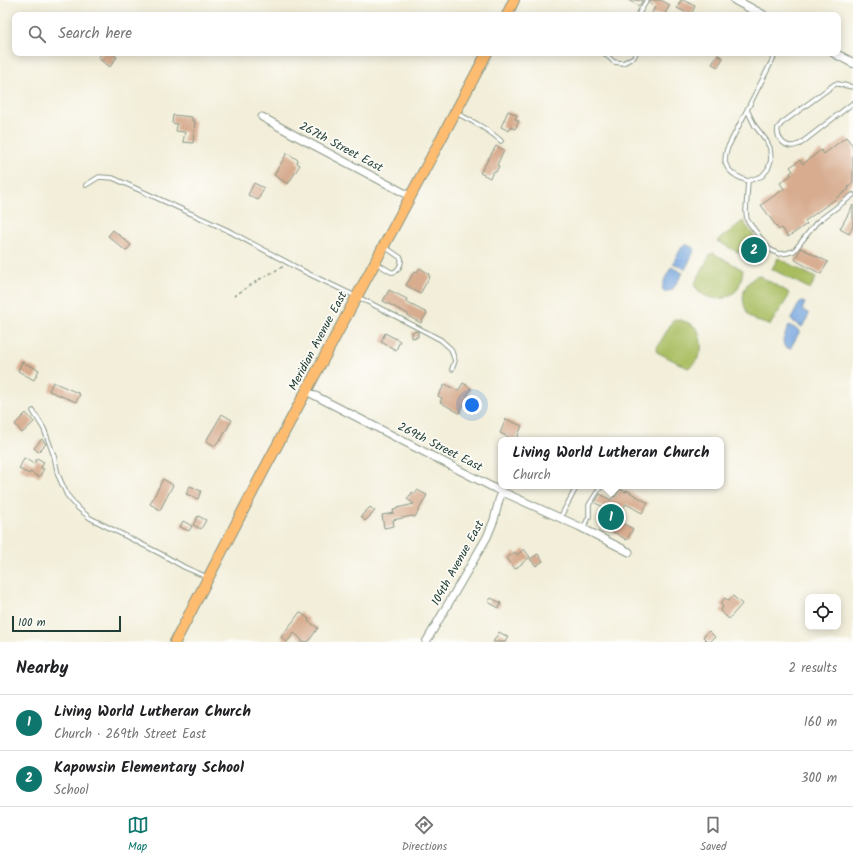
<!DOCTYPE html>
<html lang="en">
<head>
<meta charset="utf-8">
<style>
  :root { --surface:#fff; --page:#f6f6f6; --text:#202124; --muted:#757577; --line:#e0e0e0; --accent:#0f766e }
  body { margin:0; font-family:Kalam,sans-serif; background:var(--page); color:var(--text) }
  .controls { position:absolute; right:12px; bottom:12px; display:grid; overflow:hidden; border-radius:8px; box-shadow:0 2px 10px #0003 }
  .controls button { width:36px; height:36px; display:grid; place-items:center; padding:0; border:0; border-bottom:1px solid var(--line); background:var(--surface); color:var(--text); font:20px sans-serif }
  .scale { position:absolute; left:12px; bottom:10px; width:109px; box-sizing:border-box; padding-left:4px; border:2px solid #1f3d34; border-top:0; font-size:11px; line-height:14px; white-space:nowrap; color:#1f3d34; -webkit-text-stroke:3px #fdfcf7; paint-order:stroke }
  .you { position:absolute; left:472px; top:405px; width:14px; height:14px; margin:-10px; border:3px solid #fff; border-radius:50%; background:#1a73e8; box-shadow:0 0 0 6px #1a73e833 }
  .badge { display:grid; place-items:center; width:26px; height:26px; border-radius:50%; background:var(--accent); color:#fff; font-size:13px; font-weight:700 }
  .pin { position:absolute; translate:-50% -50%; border:2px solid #fff; box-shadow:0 1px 4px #0006 }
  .popup { position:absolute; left:498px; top:437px; width:226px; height:52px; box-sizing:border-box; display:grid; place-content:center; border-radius:8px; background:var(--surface); filter:drop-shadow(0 1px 3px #0005); font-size:13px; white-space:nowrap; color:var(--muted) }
  .popup b { font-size:15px; color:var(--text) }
  .popup::after { content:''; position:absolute; left:50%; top:100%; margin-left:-8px; border:8px solid transparent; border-top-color:var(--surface) }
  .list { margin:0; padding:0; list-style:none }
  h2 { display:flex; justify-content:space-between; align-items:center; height:52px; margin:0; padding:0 16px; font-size:17px }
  h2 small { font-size:13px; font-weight:400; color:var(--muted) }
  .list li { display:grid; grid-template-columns:26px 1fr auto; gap:12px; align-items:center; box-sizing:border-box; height:56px; padding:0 16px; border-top:1px solid var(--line) }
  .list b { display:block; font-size:15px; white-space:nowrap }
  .list p { margin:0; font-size:13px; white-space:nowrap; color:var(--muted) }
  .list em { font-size:13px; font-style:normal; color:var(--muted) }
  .icon { flex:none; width:22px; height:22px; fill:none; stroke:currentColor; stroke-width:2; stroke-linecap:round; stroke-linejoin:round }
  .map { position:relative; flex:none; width:853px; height:642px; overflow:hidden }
  .search { position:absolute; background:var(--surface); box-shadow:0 2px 10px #0003; left:12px; right:12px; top:12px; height:44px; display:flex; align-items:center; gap:10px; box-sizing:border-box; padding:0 14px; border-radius:8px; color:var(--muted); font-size:15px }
  .sheet { height:164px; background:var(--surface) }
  nav { display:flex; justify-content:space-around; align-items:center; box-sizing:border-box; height:56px; border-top:1px solid var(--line); background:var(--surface); font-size:11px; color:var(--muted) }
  nav a { display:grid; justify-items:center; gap:2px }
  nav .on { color:var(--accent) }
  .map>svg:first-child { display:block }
  .green { fill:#a9bd61; stroke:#647d4a }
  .water { fill:#74a5de; stroke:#4a7189 }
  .building { fill:#d7ac8f }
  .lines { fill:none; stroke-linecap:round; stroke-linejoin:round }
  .service-casing { stroke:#889686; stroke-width:5.5 }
  .minor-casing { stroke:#889686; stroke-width:9 }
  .tertiary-casing { stroke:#889686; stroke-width:10 }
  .primary-casing { stroke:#889686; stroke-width:12 }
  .path { stroke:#889686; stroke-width:1.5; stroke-dasharray:3 3; stroke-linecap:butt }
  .service { stroke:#fff; stroke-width:3.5 }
  .minor { stroke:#fff; stroke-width:7 }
  .tertiary { stroke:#fff; stroke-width:8 }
  .primary { stroke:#febc70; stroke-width:10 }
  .labels { text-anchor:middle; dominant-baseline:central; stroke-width:3.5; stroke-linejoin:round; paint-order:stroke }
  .street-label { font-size:12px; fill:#1f3d34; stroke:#fdfcf7 }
</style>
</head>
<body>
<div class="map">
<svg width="853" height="642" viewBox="0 0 853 642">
  <rect width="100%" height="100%" fill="#fdfcf7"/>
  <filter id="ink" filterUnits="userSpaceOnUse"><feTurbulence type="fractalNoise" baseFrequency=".025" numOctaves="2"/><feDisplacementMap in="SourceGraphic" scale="8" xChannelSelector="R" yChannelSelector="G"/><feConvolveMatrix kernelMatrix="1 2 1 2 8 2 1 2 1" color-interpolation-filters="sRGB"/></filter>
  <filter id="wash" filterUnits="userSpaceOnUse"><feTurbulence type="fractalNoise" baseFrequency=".012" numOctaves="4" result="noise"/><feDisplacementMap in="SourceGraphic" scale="16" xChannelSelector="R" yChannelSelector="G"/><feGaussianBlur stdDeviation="0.9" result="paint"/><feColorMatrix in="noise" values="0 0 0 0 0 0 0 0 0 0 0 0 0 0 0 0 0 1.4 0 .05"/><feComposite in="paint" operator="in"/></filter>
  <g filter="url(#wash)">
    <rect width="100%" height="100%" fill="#f2eed9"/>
    <path class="green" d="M743 221 766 252 754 261 717 241Z
      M713 253 743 270C742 277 740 286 736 291 733 294 728 296 724 298 712 301 701 296 694 285L710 255Z
      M778 258 816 278 810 289 772 269Z
      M758 275 788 292 789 296 770 325C763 323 754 321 749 316 747 313 745 308 744 304 741 290 747 282 758 275Z
      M674 319C681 320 689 322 695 327 698 329 700 334 700 338 704 351 699 361 688 368L657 352 656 349Z"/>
    <path class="water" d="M684 245H687L694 248 695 249 686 268 685 269 673 263 682 247Z
      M671 267 683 273 672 290C653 297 668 274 671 267Z
      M801 301 805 303 802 310 808 313 809 315 802 327 792 321 791 319 800 302Z
      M789 325 800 331 790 349 784 346 783 340Z"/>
    <g id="blocks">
      <path class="building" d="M628 0H643L639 6Z
        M650 0H661L670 5 664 15H651L655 7 649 3Z
        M681 0H683L695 6 691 15 677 8Z
        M102 53H112L117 57 110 67 98 58Z
        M718 55 723 58 718 67 712 64Z
        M508 111 517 115 515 119 519 121 515 129 511 127 509 131 501 127Z
        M173 115 192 117V121H195L193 143 183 142 185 132 176 131 177 124 172 123Z
        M846 137 853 146V183L848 187 849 189 805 221 807 224 788 237 782 228 779 230 761 205 784 189 780 183 791 175 790 173 793 171 790 167 800 160 803 164 821 150 824 154Z
        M496 146 504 150 497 165 499 166 496 172 494 171 490 178 480 173Z
        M287 153 298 160 297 163 300 165 288 184 274 175Z
        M254 183 264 188 258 200 248 195Z
        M853 205V226L849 234 840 229Z
        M113 230 131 245 126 251 108 236Z
        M801 248 828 262 821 274 795 260Z
        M420 268 429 274 428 275 430 276 420 294 406 285 414 272 416 273Z
        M389 290 407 299 406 302 427 313 421 323 408 316V314L383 301Z
        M418 331V337L412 338V332Z
        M385 333 400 341 396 350 381 342Z
        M22 362 39 370 34 380 18 371Z
        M53 382 80 394 76 402 49 391Z
        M463 383 471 388 467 396 468 397 459 413 440 402 442 398 438 396 445 384 458 391Z
        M26 413 34 422 22 433 15 424Z
        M222 414 232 420 220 441 219 440 215 446 206 441Z
        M506 419 522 426 516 440H509L510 438 500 433Z
        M42 439 46 444 38 452 34 448Z
        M24 458 34 464 37 458 44 462 41 468 44 469 39 477 30 472 29 474 19 469Z
        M163 479 173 485 160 510 150 504Z
        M190 486 201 491 198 499 186 494Z
        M620 489 626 492V490L648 503 642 513 626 504 617 520 633 529 627 540 605 527 606 525 600 522 605 513 603 512 606 508 595 503 600 494 611 500 613 496 615 497Z
        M417 490 427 495 415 517 412 516 393 520 394 526 384 528 382 515 394 513 393 510 397 509V508L414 504 407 499 410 495H411L412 492 415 494Z
        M370 507 375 511 365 521 361 516Z
        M198 516 206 520 201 529 193 525Z
        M183 521 192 526 189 531 180 527Z
        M524 549 530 557 515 569 507 558 515 552 517 555Z
        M538 554 543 561 536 566 530 559Z
        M733 596 742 604 729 619 720 611 723 607 720 604 725 598 729 601Z
        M491 598 501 603 499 608 488 602Z
        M300 612 309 619 308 621 318 628 308 642H301L302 640 294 633 287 642 281 637Z
        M709 631 715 637 710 642H708L703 637Z
        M499 632 508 637 505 642H493Z"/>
    </g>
  </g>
  <g filter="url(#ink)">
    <use href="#blocks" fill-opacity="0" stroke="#889686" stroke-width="1"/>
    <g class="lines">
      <defs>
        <path id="service" d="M638 15 647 0
          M604 53 614 62 623 63 634 57 636 53
          M776 53 727 149C726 152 725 158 725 162 728 173 739 178 748 181L746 211 747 220 769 249 779 254 787 253 794 251 816 223 821 219 853 195
          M853 87 838 84H835L782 123C781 124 779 127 778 128 776 137 784 147 793 146 794 146 799 144 800 144L853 103
          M747 110 755 126 766 140 770 148 771 160 768 169 762 176 748 181
          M456 113C472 121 488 129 501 141
          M86 185 99 177 113 178 227 230 307 273 370 303 426 332 441 340 451 349 455 361 452 369
          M376 263 391 272C398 273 402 264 401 258L385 247
          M33 411 44 429 54 456 58 475 67 495 78 508 90 518 161 554 184 567 207 577
          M560 518 577 486
          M583 528 589 517V505L601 486"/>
        <path id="minor" d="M262 117 298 137 410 196
          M306 391 496 489 578 526 629 552
          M426 642 487 537 494 520 499 500 502 492"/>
        <path id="tertiary" d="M735 0 763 15
          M834 53 853 63"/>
        <path id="primary" d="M507 15 514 0
          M175 642 264 470 487 53"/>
      </defs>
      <use href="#service" class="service-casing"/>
      <use href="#minor" class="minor-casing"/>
      <use href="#tertiary" class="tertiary-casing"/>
      <use href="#primary" class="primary-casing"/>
      <path class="path" d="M234 296 260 279 284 266"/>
      <use href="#service" class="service"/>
      <use href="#minor" class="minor"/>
      <use href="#tertiary" class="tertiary"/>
      <use href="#primary" class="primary"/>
    </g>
  </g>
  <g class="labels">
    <g class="street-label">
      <text transform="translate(341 147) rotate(28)">267th Street East</text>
      <text transform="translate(318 341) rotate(-62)">Meridian Avenue East</text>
      <text transform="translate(440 447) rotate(27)">269th Street East</text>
      <text transform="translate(458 563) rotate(-61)">104th Avenue East</text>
    </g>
  </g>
</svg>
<div class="controls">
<button><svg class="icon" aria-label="locate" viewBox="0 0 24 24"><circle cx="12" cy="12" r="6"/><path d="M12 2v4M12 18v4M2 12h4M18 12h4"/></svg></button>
</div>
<div class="scale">100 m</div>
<div class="you"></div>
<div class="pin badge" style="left:611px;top:517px">1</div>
<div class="popup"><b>Living World Lutheran Church</b>Church</div>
<div class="pin badge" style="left:754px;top:250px">2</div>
<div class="search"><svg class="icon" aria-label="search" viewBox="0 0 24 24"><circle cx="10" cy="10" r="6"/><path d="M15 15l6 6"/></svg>Search here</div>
</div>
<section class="sheet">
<h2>Nearby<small>2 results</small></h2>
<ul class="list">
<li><span class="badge">1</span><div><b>Living World Lutheran Church</b><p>Church · 269th Street East</p></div><em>160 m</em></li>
<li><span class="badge">2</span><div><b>Kapowsin Elementary School</b><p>School</p></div><em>300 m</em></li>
</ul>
</section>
<nav>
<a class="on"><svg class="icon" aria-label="map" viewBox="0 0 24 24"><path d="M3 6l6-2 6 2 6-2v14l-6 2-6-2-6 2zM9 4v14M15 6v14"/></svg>Map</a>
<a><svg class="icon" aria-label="directions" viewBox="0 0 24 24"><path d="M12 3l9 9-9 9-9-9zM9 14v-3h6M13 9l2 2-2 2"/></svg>Directions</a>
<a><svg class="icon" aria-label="saved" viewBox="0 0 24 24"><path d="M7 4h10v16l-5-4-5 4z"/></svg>Saved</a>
</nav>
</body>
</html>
